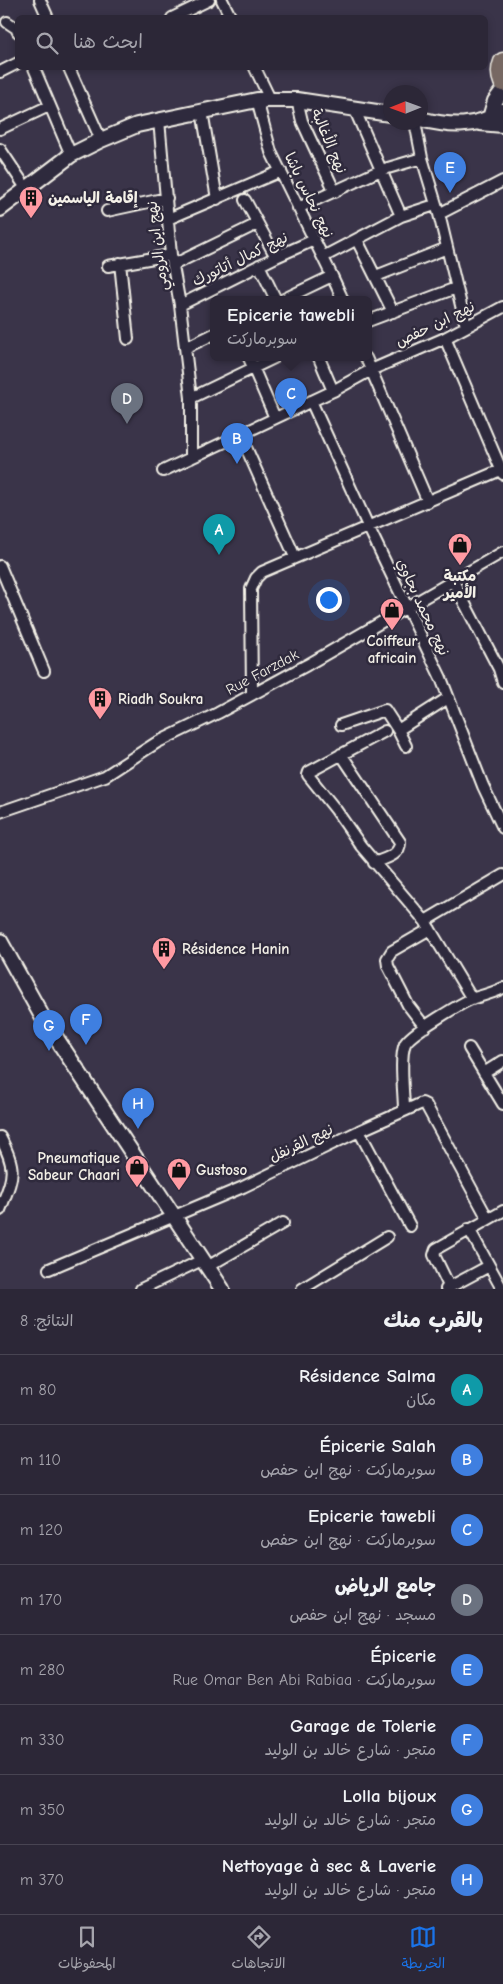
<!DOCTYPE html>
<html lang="ar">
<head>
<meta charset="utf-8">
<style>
  :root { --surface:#2c2737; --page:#383342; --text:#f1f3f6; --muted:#a6a5ad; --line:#484452; --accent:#1a73e8 }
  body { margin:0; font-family:"Comic Neue","Playpen Sans Arabic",sans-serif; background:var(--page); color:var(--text); direction:rtl }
  .compass { position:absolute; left:383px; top:85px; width:45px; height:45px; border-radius:50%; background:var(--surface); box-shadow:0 2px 8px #0003; rotate:269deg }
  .you { position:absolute; left:328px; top:599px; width:18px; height:18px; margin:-12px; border:4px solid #fff; border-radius:50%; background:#1a73e8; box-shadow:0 0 0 8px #1a73e833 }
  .badge { display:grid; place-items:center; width:32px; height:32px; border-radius:50%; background:var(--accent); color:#fff; font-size:16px; font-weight:700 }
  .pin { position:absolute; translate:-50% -41px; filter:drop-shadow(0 1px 2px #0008) }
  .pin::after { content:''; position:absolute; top:26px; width:18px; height:15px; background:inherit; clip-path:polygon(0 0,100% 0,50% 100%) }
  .popup { position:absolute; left:210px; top:296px; width:162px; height:65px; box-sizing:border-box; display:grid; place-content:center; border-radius:8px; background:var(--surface); filter:drop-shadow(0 1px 4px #0005); font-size:16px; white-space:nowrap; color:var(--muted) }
  .popup b { font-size:19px; color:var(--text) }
  .popup::after { content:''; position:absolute; left:50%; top:100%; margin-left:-10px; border:10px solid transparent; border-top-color:var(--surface) }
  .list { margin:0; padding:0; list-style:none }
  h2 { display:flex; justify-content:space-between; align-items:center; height:65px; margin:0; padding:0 20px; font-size:21px }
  h2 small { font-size:16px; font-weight:400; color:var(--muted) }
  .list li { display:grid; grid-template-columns:32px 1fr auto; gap:15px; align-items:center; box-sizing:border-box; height:70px; padding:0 20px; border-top:1px solid var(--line) }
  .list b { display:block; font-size:19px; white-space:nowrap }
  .list p { margin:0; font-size:16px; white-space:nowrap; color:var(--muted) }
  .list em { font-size:16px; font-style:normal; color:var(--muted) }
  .icon { flex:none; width:28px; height:28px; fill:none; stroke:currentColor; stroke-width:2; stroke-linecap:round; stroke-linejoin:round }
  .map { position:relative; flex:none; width:503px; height:1289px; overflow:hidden; direction:ltr }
  .search { position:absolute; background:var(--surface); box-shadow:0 2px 8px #0003; left:15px; right:15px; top:15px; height:55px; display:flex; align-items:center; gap:12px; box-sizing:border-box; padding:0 18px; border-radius:8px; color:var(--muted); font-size:19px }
  .sheet { height:625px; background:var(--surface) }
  nav { display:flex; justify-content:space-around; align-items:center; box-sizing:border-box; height:70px; border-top:1px solid var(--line); background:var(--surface); font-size:14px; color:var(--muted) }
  nav a { display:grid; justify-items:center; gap:2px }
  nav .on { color:var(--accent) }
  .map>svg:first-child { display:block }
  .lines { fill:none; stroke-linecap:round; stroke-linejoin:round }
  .street-casing { stroke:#f4f1e8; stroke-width:14 }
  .secondary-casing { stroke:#f4f1e8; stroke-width:18 }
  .highway-casing { stroke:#f4f1e8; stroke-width:21 }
  .street { stroke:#2f2a3d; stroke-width:10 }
  .secondary { stroke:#2f2a3d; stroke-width:14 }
  .highway { stroke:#776864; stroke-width:18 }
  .labels { text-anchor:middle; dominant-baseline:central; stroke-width:5; stroke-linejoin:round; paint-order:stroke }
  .street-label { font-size:15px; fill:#f4f1e8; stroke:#2f2a3d }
  .poi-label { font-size:15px; font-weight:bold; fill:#f4f1e8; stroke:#2f2a3d; text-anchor:start }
</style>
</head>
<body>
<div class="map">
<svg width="503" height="1289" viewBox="0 0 503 1289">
  <rect width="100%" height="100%" fill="#3a3449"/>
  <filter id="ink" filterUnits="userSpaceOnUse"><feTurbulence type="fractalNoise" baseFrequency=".02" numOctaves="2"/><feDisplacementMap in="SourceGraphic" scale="10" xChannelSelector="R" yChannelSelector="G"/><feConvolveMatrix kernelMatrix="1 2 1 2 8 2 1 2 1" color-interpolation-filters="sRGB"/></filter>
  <g filter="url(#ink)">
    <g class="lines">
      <defs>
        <path id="street" d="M40 0 48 18
          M222 0 231 18
          M172 18 209 0
          M7 22 16 28 18 32
          M34 68 71 155
          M69 68 101 140
          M255 68 270 99
          M0 72 18 63
          M257 100 271 152 332 276 343 300
          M297 100 302 121 335 192
          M354 108 401 216
          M202 111 217 199
          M159 120 171 255 180 305 191 398V458
          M415 122 422 158 439 214 466 326
          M0 129 49 106
          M0 149 26 188
          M245 200 276 257
          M298 208 381 170 422 158
          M107 211 167 198
          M439 214 503 181
          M168 219 281 171
          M357 240 393 312
          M323 257 401 216 435 205
          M120 263 128 339
          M173 265 257 224
          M259 265 276 300
          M108 266 171 255
          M376 276 447 248
          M282 300 332 276
          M180 305 276 257 314 240
          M368 321 456 288
          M445 338 503 474
          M185 348 214 334
          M249 358 275 418
          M319 358 333 391
          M366 358 428 502
          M191 398 274 358
          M311 401 368 526 441 678 483 786 503 828
          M240 434 295 557
          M163 471 333 391 371 370 445 338 503 307
          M0 566 44 671
          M453 581 499 669 503 682
          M252 694 251 589 256 578 262 572 503 469
          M341 725 385 710 398 730 448 698
          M398 730 406 746
          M385 731 309 772 308 775 336 810 361 846 425 921 472 999
          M341 754 400 842C400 856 385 858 374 863
          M0 812 105 776 156 743 218 713 307 665 503 552
          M425 921 503 875
          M425 1027 408 1005 388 966 387 959 392 951 430 929
          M469 1048 503 1104
          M484 1073 503 1061
          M404 1110C404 1094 399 1057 405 1044 409 1034 463 1002 474 998 485 995 493 993 503 988
          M359 1131 410 1226
          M0 1137C18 1171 13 1176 0 1210
          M469 1229 502 1289
          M207 1267 283 1223
          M49 1269 243 1187 359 1131 422 1103 426 1105 488 1219
          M450 1288 434 1255 436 1249 503 1211
          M141 1289 202 1260
          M302 1289 387 1237
          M446 1289 489 1266"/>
        <path id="secondary" d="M490 118 495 101 503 90
          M420 119C452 127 475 128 503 111
          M480 123 503 125
          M0 209 71 155 101 140 137 125 257 100H297L390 114
          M0 941 43 1018 222 1289"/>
        <path id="highway" d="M503 62C500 69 500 75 503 82"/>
      </defs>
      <use href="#street" class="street-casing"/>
      <use href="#secondary" class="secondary-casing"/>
      <use href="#highway" class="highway-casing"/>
      <use href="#street" class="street"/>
      <use href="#secondary" class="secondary"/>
      <use href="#highway" class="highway"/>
    </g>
  </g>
  <defs>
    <symbol id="building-pin" viewBox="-11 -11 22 30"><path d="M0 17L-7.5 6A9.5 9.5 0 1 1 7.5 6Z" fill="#ff9aa2" stroke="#2f2a3d"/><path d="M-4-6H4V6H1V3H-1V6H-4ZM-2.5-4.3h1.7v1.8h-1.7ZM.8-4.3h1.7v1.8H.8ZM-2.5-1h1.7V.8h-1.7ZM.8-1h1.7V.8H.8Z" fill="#111"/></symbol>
    <symbol id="shop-pin" viewBox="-11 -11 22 30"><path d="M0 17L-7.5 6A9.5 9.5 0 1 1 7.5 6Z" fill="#ff9aa2" stroke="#2f2a3d"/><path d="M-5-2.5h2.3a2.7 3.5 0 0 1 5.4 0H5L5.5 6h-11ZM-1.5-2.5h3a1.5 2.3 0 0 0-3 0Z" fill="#111"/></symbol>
  </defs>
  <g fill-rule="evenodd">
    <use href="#building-pin" x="17" y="184" width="28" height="38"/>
    <use href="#shop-pin" x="446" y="531" width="28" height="38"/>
    <use href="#shop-pin" x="378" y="596" width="28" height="38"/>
    <use href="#building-pin" x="86" y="685" width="28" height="38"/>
    <use href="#building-pin" x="150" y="935" width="28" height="38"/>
    <use href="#shop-pin" x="123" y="1153" width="28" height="38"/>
    <use href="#shop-pin" x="165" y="1156" width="28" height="38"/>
  </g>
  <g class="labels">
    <g class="street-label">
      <text transform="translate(329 141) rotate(67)">نهج الأغالبة</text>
      <text transform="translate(309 195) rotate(64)">نهج نحاس باشا</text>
      <text transform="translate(157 246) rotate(-97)">نهج ابن الرومي</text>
      <text transform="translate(240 259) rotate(-26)">نهج كمال أتاتورك</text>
      <text transform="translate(435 324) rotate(-26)">نهج ابن حفص</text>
      <text transform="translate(423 607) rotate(65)">نهج محمد بجاوي</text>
      <text transform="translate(262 672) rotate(-28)">Rue Farzdak</text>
      <text transform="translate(301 1143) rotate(-26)">نهج القرنفل</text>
    </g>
    <g class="poi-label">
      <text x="48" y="198">إقامة الياسمين</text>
      <text x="460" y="576" text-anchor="middle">مكتبة<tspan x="460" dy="17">الأمير</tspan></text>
      <text x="392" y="641" text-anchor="middle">Coiffeur<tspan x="392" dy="17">africain</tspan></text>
      <text x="118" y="699">Riadh Soukra</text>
      <text x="182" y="949">Résidence Hanin</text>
      <text x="120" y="1158" text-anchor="end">Pneumatique<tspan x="120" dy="17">Sabeur Chaari</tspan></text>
      <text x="196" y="1170">Gustoso</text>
    </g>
  </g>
</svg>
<svg class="compass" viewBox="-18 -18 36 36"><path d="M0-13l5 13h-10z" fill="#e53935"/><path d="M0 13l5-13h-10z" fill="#a6a5ad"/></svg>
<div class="you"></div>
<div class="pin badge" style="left:219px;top:555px;background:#0f9aa8">A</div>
<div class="pin badge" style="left:237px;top:464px;background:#3f7fe0">B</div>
<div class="pin badge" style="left:291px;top:419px;background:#3f7fe0">C</div>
<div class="popup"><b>Epicerie tawebli</b>سوبرماركت</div>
<div class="pin badge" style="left:127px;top:424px;background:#6b7280">D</div>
<div class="pin badge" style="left:450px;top:193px;background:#3f7fe0">E</div>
<div class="pin badge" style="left:86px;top:1045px;background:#3f7fe0">F</div>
<div class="pin badge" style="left:49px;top:1051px;background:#3f7fe0">G</div>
<div class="pin badge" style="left:138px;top:1129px;background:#3f7fe0">H</div>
<div class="search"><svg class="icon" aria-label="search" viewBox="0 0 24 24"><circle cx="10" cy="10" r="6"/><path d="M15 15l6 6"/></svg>ابحث هنا</div>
</div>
<section class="sheet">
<h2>بالقرب منك<small>النتائج: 8</small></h2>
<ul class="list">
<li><span class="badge" style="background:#0f9aa8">A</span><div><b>Résidence Salma</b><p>مكان</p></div><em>80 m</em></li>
<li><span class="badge" style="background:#3f7fe0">B</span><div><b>Épicerie Salah</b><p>سوبرماركت · نهج ابن حفص</p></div><em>110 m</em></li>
<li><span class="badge" style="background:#3f7fe0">C</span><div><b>Epicerie tawebli</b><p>سوبرماركت · نهج ابن حفص</p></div><em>120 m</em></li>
<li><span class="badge" style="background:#6b7280">D</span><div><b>جامع الرياض</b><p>مسجد · نهج ابن حفص</p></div><em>170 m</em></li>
<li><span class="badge" style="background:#3f7fe0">E</span><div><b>Épicerie</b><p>سوبرماركت · Rue Omar Ben Abi Rabiaa</p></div><em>280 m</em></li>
<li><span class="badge" style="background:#3f7fe0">F</span><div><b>Garage de Tolerie</b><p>متجر · شارع خالد بن الوليد</p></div><em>330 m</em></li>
<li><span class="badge" style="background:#3f7fe0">G</span><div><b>Lolla bijoux</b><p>متجر · شارع خالد بن الوليد</p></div><em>350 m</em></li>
<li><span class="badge" style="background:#3f7fe0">H</span><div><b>Nettoyage à sec &amp; Laverie</b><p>متجر · شارع خالد بن الوليد</p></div><em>370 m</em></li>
</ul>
</section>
<nav>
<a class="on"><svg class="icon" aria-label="map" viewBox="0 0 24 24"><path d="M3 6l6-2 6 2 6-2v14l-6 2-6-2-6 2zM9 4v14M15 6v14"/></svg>الخريطة</a>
<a><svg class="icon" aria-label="directions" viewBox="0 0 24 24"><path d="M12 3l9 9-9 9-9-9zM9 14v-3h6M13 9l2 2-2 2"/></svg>الاتجاهات</a>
<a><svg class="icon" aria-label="saved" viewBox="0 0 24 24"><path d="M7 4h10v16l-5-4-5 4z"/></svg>المحفوظات</a>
</nav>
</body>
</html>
